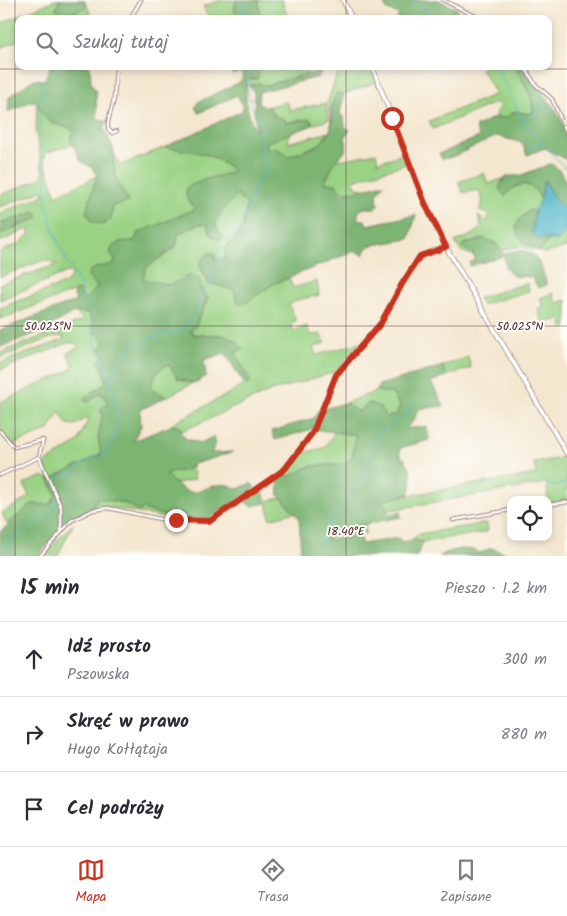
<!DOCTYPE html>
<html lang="pl">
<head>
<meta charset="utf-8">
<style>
  :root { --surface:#fff; --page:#f2f2f3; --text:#2b2b33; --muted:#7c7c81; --line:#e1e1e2; --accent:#c8321e }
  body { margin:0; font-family:Kalam,sans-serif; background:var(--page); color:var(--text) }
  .controls { position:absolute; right:15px; bottom:15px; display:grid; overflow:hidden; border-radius:10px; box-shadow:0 2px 8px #0003 }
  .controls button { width:45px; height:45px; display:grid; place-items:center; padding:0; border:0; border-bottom:1px solid var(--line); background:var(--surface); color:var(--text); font:25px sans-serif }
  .stop { position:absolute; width:15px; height:15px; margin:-11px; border:4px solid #c8321e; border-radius:50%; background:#fff }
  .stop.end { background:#c8321e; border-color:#fff; box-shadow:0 1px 5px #0008 }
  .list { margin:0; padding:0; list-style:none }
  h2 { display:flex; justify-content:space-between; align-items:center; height:65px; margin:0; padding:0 20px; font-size:21px }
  h2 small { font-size:16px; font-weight:400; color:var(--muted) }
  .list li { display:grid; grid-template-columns:32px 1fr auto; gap:15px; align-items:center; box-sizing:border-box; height:75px; padding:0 20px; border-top:1px solid var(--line) }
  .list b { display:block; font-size:19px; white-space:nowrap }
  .list p { margin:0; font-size:16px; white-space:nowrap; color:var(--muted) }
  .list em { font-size:16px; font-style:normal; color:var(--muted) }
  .icon { flex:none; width:28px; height:28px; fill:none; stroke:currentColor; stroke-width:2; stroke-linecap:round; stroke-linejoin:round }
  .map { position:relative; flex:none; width:567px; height:556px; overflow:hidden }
  .search { position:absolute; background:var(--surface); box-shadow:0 2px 8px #0003; left:15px; right:15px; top:15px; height:55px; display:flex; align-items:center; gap:12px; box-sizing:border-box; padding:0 18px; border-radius:10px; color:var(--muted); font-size:19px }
  .sheet { height:290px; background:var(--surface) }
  nav { display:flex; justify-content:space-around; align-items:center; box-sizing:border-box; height:70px; border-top:1px solid var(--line); background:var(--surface); font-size:14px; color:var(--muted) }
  nav a { display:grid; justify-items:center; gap:2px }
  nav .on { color:var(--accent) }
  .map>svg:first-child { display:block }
  .green { fill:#9ad284; stroke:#727858 }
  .forest { fill:#7bb472; stroke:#626a4e }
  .water { fill:#4ab3c8; stroke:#4a697a }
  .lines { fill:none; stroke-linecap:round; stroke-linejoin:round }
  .stream { stroke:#4ab3c8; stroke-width:1 }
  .street-casing { stroke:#9f837e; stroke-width:4.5 }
  .secondary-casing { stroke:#9f837e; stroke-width:5.5 }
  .street { stroke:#fff; stroke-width:2.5 }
  .secondary { stroke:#fff; stroke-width:4 }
  .route { stroke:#c8321e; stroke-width:6 }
  .ticks { fill:none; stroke:#4a1f2b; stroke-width:1; stroke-opacity:0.45 }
  .ticks-label { font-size:12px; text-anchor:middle; fill:#4a1f2b; stroke:#fdfcf7; stroke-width:4; stroke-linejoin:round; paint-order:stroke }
</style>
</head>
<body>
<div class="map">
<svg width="567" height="556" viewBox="0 0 567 556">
  <rect width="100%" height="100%" fill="#fdfcf7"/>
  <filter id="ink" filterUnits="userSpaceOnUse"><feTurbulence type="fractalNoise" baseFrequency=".02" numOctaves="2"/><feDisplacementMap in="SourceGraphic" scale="10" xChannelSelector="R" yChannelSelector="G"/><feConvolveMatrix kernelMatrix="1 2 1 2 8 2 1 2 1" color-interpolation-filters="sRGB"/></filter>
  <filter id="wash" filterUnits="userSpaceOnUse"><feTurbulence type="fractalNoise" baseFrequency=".0096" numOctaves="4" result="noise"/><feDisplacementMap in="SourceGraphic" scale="20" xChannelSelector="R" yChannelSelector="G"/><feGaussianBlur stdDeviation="1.12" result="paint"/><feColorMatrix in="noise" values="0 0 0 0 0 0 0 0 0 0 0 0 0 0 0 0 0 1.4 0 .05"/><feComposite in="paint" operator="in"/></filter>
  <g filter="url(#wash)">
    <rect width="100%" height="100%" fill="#f4e7d0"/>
    <path class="green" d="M55 0H61H59L73 13 87 6 92 17 85 19H19V40L0 48V24Z
      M222 0H237C234 7 234 13 239 19H209L203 6Z
      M258 0H282L288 19H256L260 15Z
      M256 66H272L275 72 293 66H314L306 69 307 74 266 86 259 83 249 86 250 80 257 79 259 72Z
      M340 66H370L376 82 344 94 337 93 331 106V126L328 101Z
      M487 66H515L531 97 533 112 527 114 515 111 506 118 495 117 499 106 497 102 433 129 429 121 496 94 481 69Z
      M37 102C46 123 50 124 71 128L74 132 70 140 72 144 46 153 44 159 56 196 97 176 86 212 111 219 113 206 128 201 115 176 112 145 119 166 165 147 202 152 226 164 234 172 206 179 195 209 189 213 138 233 134 241 119 242 114 245 112 257 115 260 114 265 97 267 92 282 98 287 83 301 78 290 0 319V308L66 283 72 276 71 272H67L0 300V284L58 264 44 260 0 277V252L20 243 30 233 27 229 0 242V234L38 218 36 212 0 223V213L44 195 42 191 0 207V195L40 179 43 174 36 133Z
      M286 102 291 110 326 103 328 120 313 125 312 121 303 119 286 123 285 119 274 116 269 106Z
      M290 132 288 143 329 132 320 144 289 156 281 151 266 148 267 142Z
      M376 153 378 162 403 154 406 164 353 180 356 186 363 190C347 195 340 189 325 183L335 161Z
      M484 173 488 184 505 178 501 182 502 191 505 196C512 186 522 183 533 186L541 200 535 210 528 211 516 229 525 243 541 250 549 240H559L567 227V247L545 253 520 246 500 251 497 244 483 238 472 243H466L474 256 461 251 455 242 476 233V231L482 228 478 216 487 222 489 214 479 211 483 201 479 190 463 193 458 182Z
      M238 193 248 201 243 227 225 249 226 257 224 259 215 260V254L200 263C206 292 217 281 234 290L237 301 257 295 275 283 289 278 293 288 317 281 319 295 297 300 289 305 296 321 291 322 293 331 307 326 310 335 320 334 326 343 313 347 316 355 360 343 335 372 271 391 182 431 172 424 250 382 235 353 243 349C236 342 231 337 222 335 212 332 198 339 190 331 195 321 206 309 208 297L202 292 200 281 190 276C177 287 158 287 143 279L144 271C151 259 170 256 176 246 178 243 177 238 178 234L199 224 207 223 211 235 219 239 222 236 215 223 221 213Z
      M527 283 529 291 482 305 478 298Z
      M553 293 556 303 567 300V327L563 328 561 319 542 323 538 309 543 307 540 298Z
      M75 312 88 313 92 321 94 334 96 333 103 340 104 355 98 361 104 371 106 383 84 398V400L88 402 100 393 108 402 101 409 102 417 98 438 102 452 81 466 49 480 56 495 50 505 32 504 7 524 2 513 29 497 24 484 43 476 49 480 45 463 78 442 89 417 75 425 67 424 59 412 49 430 12 445 0 430V402L68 371 74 366 67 353 79 347 75 343H68L0 370V363L63 340V336L53 337 0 358V353L83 320Z
      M468 357 471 368 446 376 443 366Z
      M169 365 183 381 193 383 166 397 151 388C154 377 157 367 169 365Z
      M377 391 392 393 400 406 396 415 386 417 380 408 369 403 357 412 346 403 342 404Z
      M335 432 356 435 352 457 345 464 310 466 291 477 286 475 278 479 302 450V453L324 448Z
      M566 457 567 500 548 503 547 483 390 510 381 500 536 474 534 463Z
      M192 467 195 479 175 484 167 476 168 472C176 469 184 472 192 467Z
      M97 498 124 503 138 511 143 509 175 518 160 517 101 506 73 517 93 506Z
      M281 498 295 512 270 519 267 501Z
      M365 523V534L326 541 332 532Z
      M487 523 488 531 481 533 423 542 411 540 419 534Z
      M73 524 58 556H43Z"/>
    <path class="forest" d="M59 0H84L87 6 63 18 56 9Z
      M237 0H258L260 15 256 19H239C234 13 234 7 237 0Z
      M382 0H439L457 9 458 13 452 14V19H397L399 14 387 10Z
      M50 66H90L91 83 96 92 97 118 106 121 104 129 112 145 115 176 128 202 113 206 111 219 103 225 92 222 86 212 97 176 91 167 81 161 70 140 74 132 71 128C49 123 46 123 37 102L32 101 8 112 9 97 34 79 45 80Z
      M234 66H256L259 72 257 79H247C244 95 247 117 256 131L254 92 249 86 259 83 266 86 276 82 321 71 318 77 259 92 258 103 264 107 269 106 274 116 285 119 286 123 310 119 313 125 267 142 266 148 277 149 289 156C310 150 330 145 332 120 333 109 331 103 337 93L344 94 340 113 344 118 345 127 350 130 345 137C350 154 341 153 334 164 330 169 327 176 325 183L336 184 343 193H347L384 184 377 194 378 205 375 208H364L358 212V220H365L367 225 416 215 409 239 368 246 363 255 355 251 275 283 242 305 237 301 234 290 208 283 200 263 206 255 212 252 215 254V260H220L226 257 225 249 243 227 247 202 240 200 238 194 221 213 215 223 222 236 219 240 211 235 207 224H199L178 234 176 246 146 268 143 279 170 285 190 275 199 278 202 292 208 297 196 325 190 332C201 342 227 324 243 349L235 353 251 382 248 385 243 382 225 353 204 360 206 376 197 383 178 379 169 365C157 367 154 377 151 388L166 397 140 410 141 426 133 441 173 425 181 428V433L187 439 200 443 213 437 215 445 211 453 233 452 194 464 187 470 168 473 167 476C200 508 198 482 228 485 233 485 233 489 238 489L251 483 255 488 210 518H175L143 509 138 511 124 503 97 498 93 506 68 520 38 556H15L13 553 11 556H0V532L32 504 50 505 56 495 49 480C66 470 84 464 101 454L98 438 102 417 101 409 108 402 100 393 88 402 84 400V398L106 383 104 371 98 361 104 355 99 348 103 346V340L96 333 94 334 92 321 88 313 75 312 37 333 0 347V330L76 301 73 292 78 290 84 300 98 286 88 277 89 271 97 267 114 264 115 260 110 253C113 241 123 241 134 241L138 233 195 209C189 203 184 197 187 187L206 179 234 172C213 150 192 153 165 147L242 111 243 106 237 95 199 113 195 108 198 102 240 82 243 76 240 72 232 74Z
      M515 66H522C536 89 561 108 567 136 567 143 567 153 567 160L545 148 527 155 522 143 497 136 452 157 442 159 439 154 479 137 475 127 495 117 506 118 515 111 527 114 533 112 531 97Z
      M550 164C566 169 567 191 567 204L562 207 551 195 546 181 543 182 541 200C533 180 517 179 505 197L499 188 506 176H519Z
      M535 210 532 234 536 238 549 240 541 250C529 244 516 242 516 224L528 211Z
      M36 212 38 218 0 234V223Z
      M483 238 497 244 503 254C535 244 539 258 547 285L538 288 532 277 513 276 506 268 504 256 470 266V262L475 261 474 254 462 247 463 244 472 243Z
      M443 366 446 376 431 382 444 406 418 409 414 421 406 429 427 426 429 440 400 448V455C412 464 414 481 409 494L382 501 390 510 383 515 400 512 401 517 340 529 332 532 326 540 359 537 362 544 399 538 402 542 411 540 423 542 417 556H301L299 518 279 495 278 479 286 475 291 476 310 466 346 464 352 457 356 435 312 429 275 440 272 431 314 418 318 410 346 403 357 412 369 403 380 407 386 417 396 415 400 406 392 393 377 391 379 385Z
      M262 485 266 503 252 506 244 501 227 513Z
      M491 548 508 554 542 556H440C452 549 468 546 480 553Z"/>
    <path class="water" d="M544 180 555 200 562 207 567 204V227L559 240 536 238 532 234 535 210 542 196Z"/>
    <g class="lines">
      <path class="stream" d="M412 0 437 19
        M241 1 247 19
        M497 66 526 127 535 135 567 170
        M45 82C30 129 52 160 45 204L49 208 50 220 61 250 79 282 85 306 94 327 96 348 104 357V363L108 364 109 375 112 380
        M522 120 552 105
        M528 148 540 143
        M51 482 64 475 75 473C76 461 97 459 106 454L117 426 112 380 117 366 130 348 160 335 185 329 205 294V289L212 283 220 246 240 225 250 207 254 187 264 172 260 133 247 88 250 66
        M548 483 554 486 567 483
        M7 556 10 538 26 530 54 509 56 500
        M316 556C320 545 324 534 329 524 348 490 373 479 374 436L408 413 411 404"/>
    </g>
  </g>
  <g filter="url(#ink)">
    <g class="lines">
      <defs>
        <path id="street" d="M443 0 481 19
          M130 19 141 0
          M116 66 114 99 108 122V129L112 133 117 131
          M524 66 535 84 552 99 567 133
          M0 431 14 447 43 440 39 457
          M0 475 39 457 61 507V531
          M548 505 567 502
          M453 520 511 510
          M40 556 71 521 93 510 108 508 160 519 210 521 285 469 313 432 336 375 381 323 402 284 420 256 446 247"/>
        <path id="secondary" d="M343 0 352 19
          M372 66 424 201 446 247 567 454"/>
      </defs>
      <use href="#street" class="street-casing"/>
      <use href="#secondary" class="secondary-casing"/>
      <use href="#street" class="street"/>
      <use href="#secondary" class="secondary"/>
    </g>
  </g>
  <g class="lines" filter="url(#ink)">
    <path class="route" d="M176 520 210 521 285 469 313 432 336 375 381 323 402 284 420 256 446 247 424 201 392 118"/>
  </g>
  <path class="ticks" d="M15 0V556M346 0V19M346 66V556M0 69H567M0 326H567"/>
  <g class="ticks-label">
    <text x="48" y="330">50.025°N</text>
    <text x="520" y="330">50.025°N</text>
    <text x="346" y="535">18.40°E</text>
  </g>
</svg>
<div class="controls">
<button><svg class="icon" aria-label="locate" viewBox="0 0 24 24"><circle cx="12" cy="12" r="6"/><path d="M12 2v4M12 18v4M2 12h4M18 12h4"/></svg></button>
</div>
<div class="stop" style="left:392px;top:118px"></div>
<div class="stop end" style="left:176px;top:520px"></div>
<div class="search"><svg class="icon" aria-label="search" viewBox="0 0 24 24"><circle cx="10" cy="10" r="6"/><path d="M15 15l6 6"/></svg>Szukaj tutaj</div>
</div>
<section class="sheet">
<h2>15 min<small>Pieszo · 1.2 km</small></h2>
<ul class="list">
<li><svg class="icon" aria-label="ahead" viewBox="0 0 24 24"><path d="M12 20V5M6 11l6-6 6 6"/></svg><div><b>Idź prosto</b><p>Pszowska</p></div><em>300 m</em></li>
<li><svg class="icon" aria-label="right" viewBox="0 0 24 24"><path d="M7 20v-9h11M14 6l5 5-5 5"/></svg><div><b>Skręć w prawo</b><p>Hugo Kołłątaja</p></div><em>880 m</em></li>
<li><svg class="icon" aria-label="arrive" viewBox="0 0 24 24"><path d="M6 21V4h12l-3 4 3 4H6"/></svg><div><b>Cel podróży</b></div></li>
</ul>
</section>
<nav>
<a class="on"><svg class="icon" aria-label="map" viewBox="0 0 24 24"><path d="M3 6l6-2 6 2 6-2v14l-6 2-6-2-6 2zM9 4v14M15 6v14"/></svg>Mapa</a>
<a><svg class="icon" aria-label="directions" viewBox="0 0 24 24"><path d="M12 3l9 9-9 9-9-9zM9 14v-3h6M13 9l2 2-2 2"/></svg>Trasa</a>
<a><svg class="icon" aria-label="saved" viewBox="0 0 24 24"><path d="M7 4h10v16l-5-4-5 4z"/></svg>Zapisane</a>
</nav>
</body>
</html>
